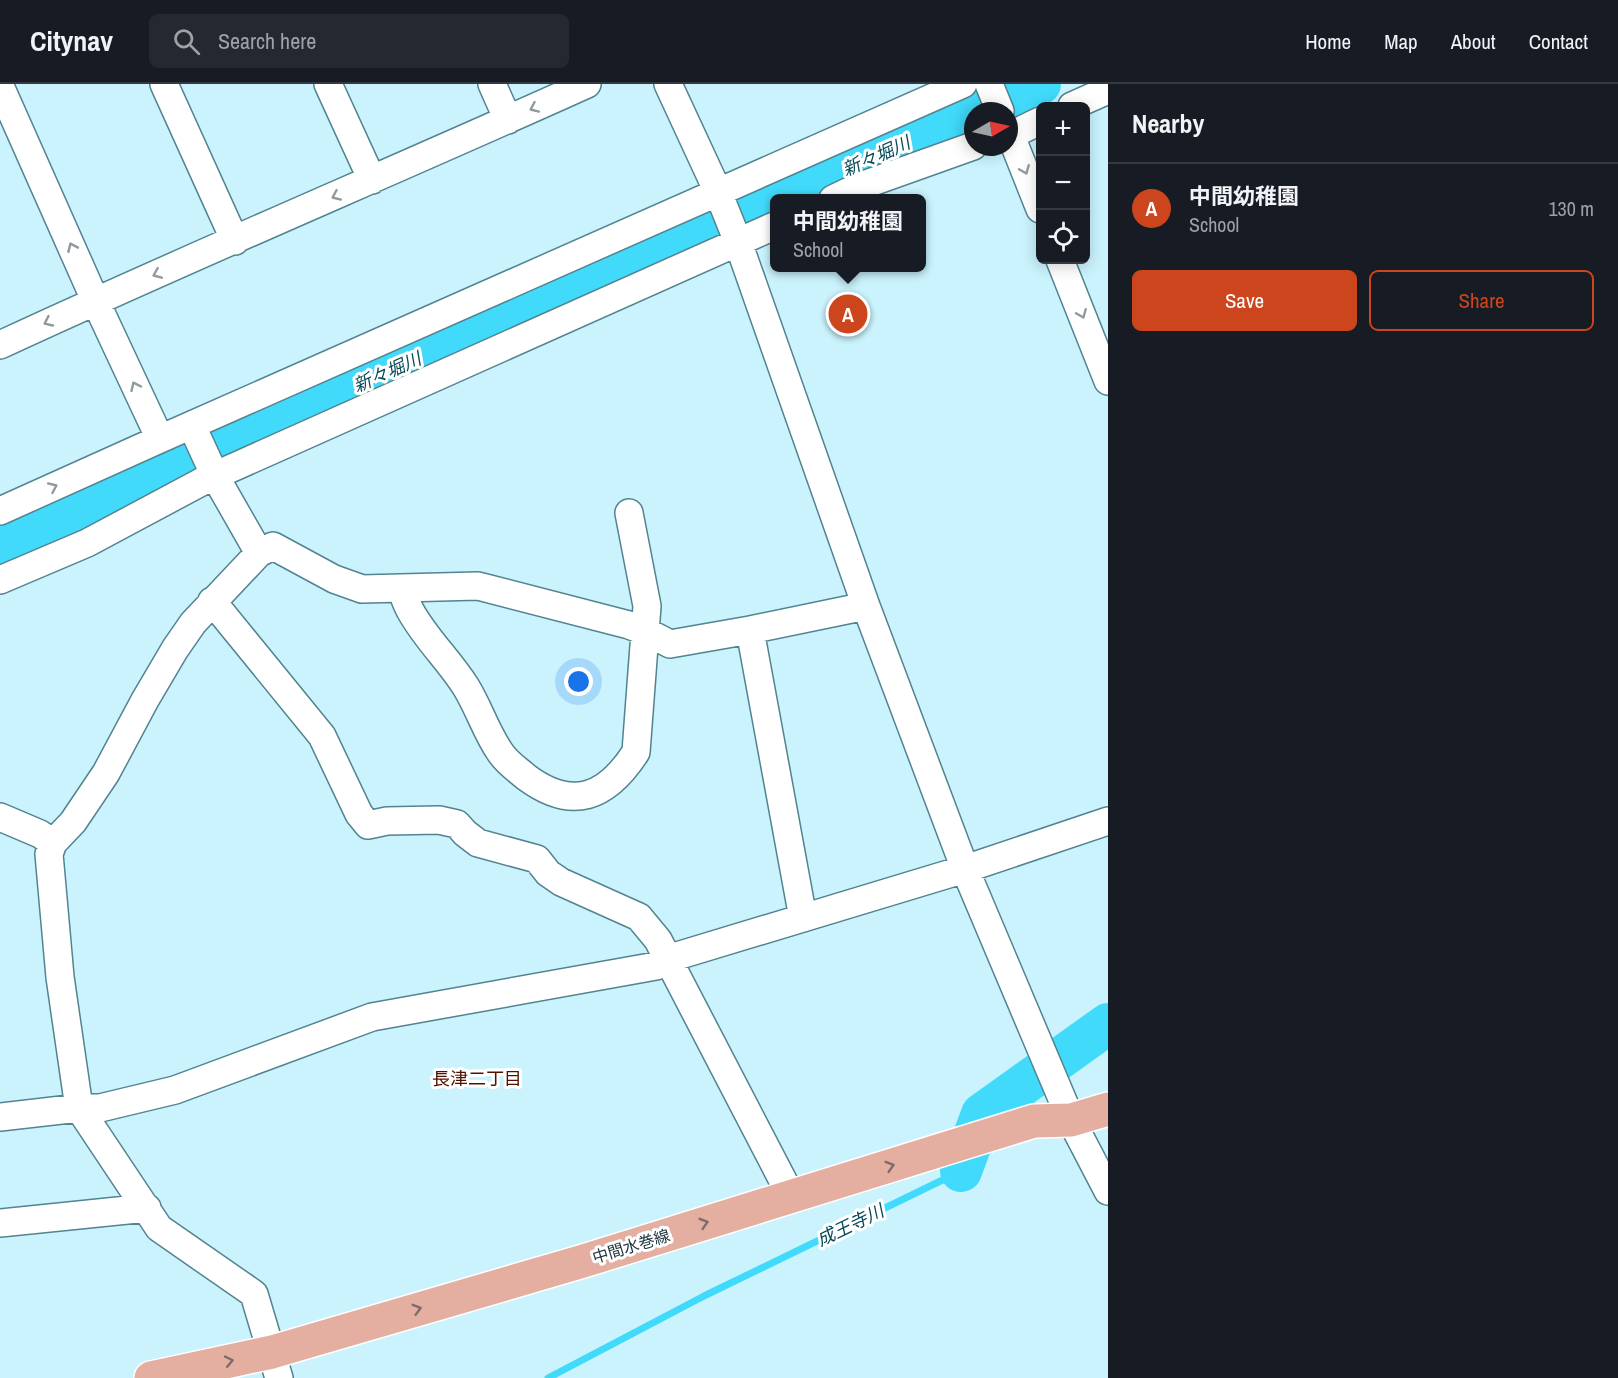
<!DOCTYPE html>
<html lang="en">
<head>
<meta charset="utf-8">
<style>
  :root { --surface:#171b24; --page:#242831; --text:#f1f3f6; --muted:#9ea1a6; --line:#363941; --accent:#cd451c }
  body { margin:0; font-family:"Archivo Narrow","Noto Sans JP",sans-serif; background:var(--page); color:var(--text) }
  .controls { position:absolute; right:18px; top:18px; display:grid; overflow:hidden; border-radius:9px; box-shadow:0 3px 15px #0003 }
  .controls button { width:54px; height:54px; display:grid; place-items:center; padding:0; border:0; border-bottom:2px solid var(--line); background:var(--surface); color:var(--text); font:30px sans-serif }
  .compass { position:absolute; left:964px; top:18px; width:54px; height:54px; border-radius:50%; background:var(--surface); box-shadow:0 3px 15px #0003; rotate:81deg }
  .you { position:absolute; left:579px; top:598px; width:21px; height:21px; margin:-15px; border:4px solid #fff; border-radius:50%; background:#1a73e8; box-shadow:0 0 0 9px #1a73e833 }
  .badge { display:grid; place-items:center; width:39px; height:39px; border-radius:50%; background:var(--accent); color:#fff; font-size:20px; font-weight:700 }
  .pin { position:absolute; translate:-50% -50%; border:3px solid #fff; box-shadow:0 2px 6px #0006 }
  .popup { position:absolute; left:770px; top:110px; width:156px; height:78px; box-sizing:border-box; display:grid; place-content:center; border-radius:9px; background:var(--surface); filter:drop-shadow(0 2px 4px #0005); font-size:20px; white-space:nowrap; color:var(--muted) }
  .popup b { font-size:22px; color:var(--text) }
  .popup::after { content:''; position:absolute; left:50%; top:100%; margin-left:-12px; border:12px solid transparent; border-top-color:var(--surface) }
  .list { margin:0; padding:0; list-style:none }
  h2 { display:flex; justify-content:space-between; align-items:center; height:78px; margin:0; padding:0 24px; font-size:26px }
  h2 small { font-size:20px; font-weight:400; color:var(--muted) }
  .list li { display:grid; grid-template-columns:39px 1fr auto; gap:18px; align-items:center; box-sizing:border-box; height:90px; padding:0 24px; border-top:2px solid var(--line) }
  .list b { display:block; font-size:22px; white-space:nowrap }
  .list p { margin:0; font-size:20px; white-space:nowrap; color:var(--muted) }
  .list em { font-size:20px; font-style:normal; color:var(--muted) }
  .actions { display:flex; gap:12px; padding:18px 24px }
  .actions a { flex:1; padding:14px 0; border:2px solid var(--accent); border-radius:9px; text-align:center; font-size:21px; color:var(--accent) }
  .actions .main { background:var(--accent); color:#fff }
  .icon { flex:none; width:33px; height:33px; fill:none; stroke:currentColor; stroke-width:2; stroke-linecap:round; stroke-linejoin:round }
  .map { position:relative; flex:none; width:1108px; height:1294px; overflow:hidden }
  header { display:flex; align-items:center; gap:36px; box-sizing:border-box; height:84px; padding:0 30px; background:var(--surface); border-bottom:2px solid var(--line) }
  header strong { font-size:28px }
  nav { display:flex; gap:33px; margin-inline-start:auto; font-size:21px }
  .search { width:420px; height:54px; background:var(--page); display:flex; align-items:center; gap:15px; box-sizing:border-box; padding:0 21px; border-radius:9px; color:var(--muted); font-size:22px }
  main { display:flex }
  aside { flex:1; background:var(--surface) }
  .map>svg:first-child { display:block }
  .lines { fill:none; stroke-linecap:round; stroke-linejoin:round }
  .stream { stroke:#41dafb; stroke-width:7 }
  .river { stroke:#41dafb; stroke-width:42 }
  .minor-casing { stroke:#528390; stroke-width:30 }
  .major-casing { stroke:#fff; stroke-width:36 }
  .minor { stroke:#fff; stroke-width:27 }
  .major { stroke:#e4afa1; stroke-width:33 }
  .oneway { stroke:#909a9e }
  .oneway2 { stroke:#796c69 }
  .labels { text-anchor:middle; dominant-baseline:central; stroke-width:6; stroke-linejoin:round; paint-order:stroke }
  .street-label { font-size:16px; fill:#22363c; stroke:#fff }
  .water-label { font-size:18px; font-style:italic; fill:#064a57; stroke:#fff }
  .neighbourhood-label { font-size:18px; fill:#521100; stroke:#fff }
</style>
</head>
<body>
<header>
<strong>Citynav</strong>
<div class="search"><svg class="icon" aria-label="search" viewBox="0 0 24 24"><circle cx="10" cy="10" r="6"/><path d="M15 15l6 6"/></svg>Search here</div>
<nav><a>Home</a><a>Map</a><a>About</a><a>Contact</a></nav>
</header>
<main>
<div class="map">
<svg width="1108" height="1294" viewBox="0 0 1108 1294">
  <rect width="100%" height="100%" fill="#caf3fe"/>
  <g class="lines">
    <path class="stream" d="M548 1294 704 1212 961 1087"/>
    <path class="river" d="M978 27 1040 0
      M778 115 973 29
      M0 460 774 116
      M961 1087 982 1030 1108 940"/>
    <defs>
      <path id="minor" d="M164 0 235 157
        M328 0 372 96
        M492 0 508 36
        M668 0 718 108 738 158 866 522 965 785 1071 1036 1108 1107
        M989 0 1000 27
        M0 2 95 216 160 355
        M1072 22 1108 6
        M1009 47 1040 125
        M1009 52 1040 37
        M833 115 858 103 973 62
        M1060 176 1108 297
        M0 261C194 171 392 88 587 0
        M192 342 215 392 259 469
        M0 427 160 355 963 0
        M0 496 87 459 205 396 774 142
        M401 505C404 512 406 519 410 526 425 554 449 576 466 603 479 624 486 648 500 668 507 679 517 685 526 693 573 728 607 713 636 668L647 522 629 429
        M212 517 322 652 359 730 368 741 387 737 439 736 457 740 465 749 478 759 537 775 548 789 561 798 639 833 658 856 791 1112
        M750 546 803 834
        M0 733 40 750 53 759
        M0 1033 79 1024H100L175 1006 372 933 656 882 667 875 965 785 1108 737
        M0 1139 147 1124
        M279 1294 254 1210 159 1144 79 1024 60 893 49 770 53 759 73 738 106 689 145 616 175 565 193 539 259 469 273 462 334 495 362 505 478 502 629 541 645 547 670 560 750 546 866 522"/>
      <path id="major" d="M151 1294 272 1268 580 1178 1034 1037 1071 1036 1108 1025"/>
    </defs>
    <use href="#minor" class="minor-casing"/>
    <use href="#major" class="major-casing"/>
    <use href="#minor" class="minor"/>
    <use href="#major" class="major"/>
  </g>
  <defs><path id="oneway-chevron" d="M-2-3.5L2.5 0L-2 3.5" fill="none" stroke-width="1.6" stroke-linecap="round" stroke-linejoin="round" transform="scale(1.5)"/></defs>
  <g class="oneway">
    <use href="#oneway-chevron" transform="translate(534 24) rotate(156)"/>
    <use href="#oneway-chevron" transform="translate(1025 86) rotate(68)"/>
    <use href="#oneway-chevron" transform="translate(336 112) rotate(156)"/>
    <use href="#oneway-chevron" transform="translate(72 163) rotate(-114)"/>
    <use href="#oneway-chevron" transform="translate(157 190) rotate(157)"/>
    <use href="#oneway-chevron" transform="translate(1082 230) rotate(68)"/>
    <use href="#oneway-chevron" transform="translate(48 238) rotate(155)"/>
    <use href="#oneway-chevron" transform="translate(135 302) rotate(-115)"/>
    <use href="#oneway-chevron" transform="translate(53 403) rotate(-24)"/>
  </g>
  <g class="oneway2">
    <use href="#oneway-chevron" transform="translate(890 1082) rotate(-17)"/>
    <use href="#oneway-chevron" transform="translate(704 1139) rotate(-17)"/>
    <use href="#oneway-chevron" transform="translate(417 1225) rotate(-16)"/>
    <use href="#oneway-chevron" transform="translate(229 1277) rotate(-12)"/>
  </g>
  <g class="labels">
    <g class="street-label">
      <text transform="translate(631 1162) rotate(-17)">中間水巻線</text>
    </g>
    <g class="water-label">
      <text transform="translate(876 72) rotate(-24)">新々堀川</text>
      <text transform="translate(387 288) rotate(-24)">新々堀川</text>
      <text transform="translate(850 1141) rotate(-26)">成王寺川</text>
    </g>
    <g class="neighbourhood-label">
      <text x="477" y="994">長津二丁目</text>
    </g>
  </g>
</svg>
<div class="controls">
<button>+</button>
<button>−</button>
<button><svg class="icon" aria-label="locate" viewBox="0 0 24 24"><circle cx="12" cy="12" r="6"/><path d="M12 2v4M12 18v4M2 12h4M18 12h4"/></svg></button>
</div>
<svg class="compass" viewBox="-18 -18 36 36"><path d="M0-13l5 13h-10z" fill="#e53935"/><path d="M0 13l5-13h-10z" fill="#9ea1a6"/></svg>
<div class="you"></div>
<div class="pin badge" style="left:848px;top:230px">A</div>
<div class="popup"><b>中間幼稚園</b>School</div>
</div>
<aside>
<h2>Nearby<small></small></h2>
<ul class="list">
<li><span class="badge">A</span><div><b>中間幼稚園</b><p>School</p></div><em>130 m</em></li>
</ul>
<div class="actions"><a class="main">Save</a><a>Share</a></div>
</aside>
</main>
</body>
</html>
